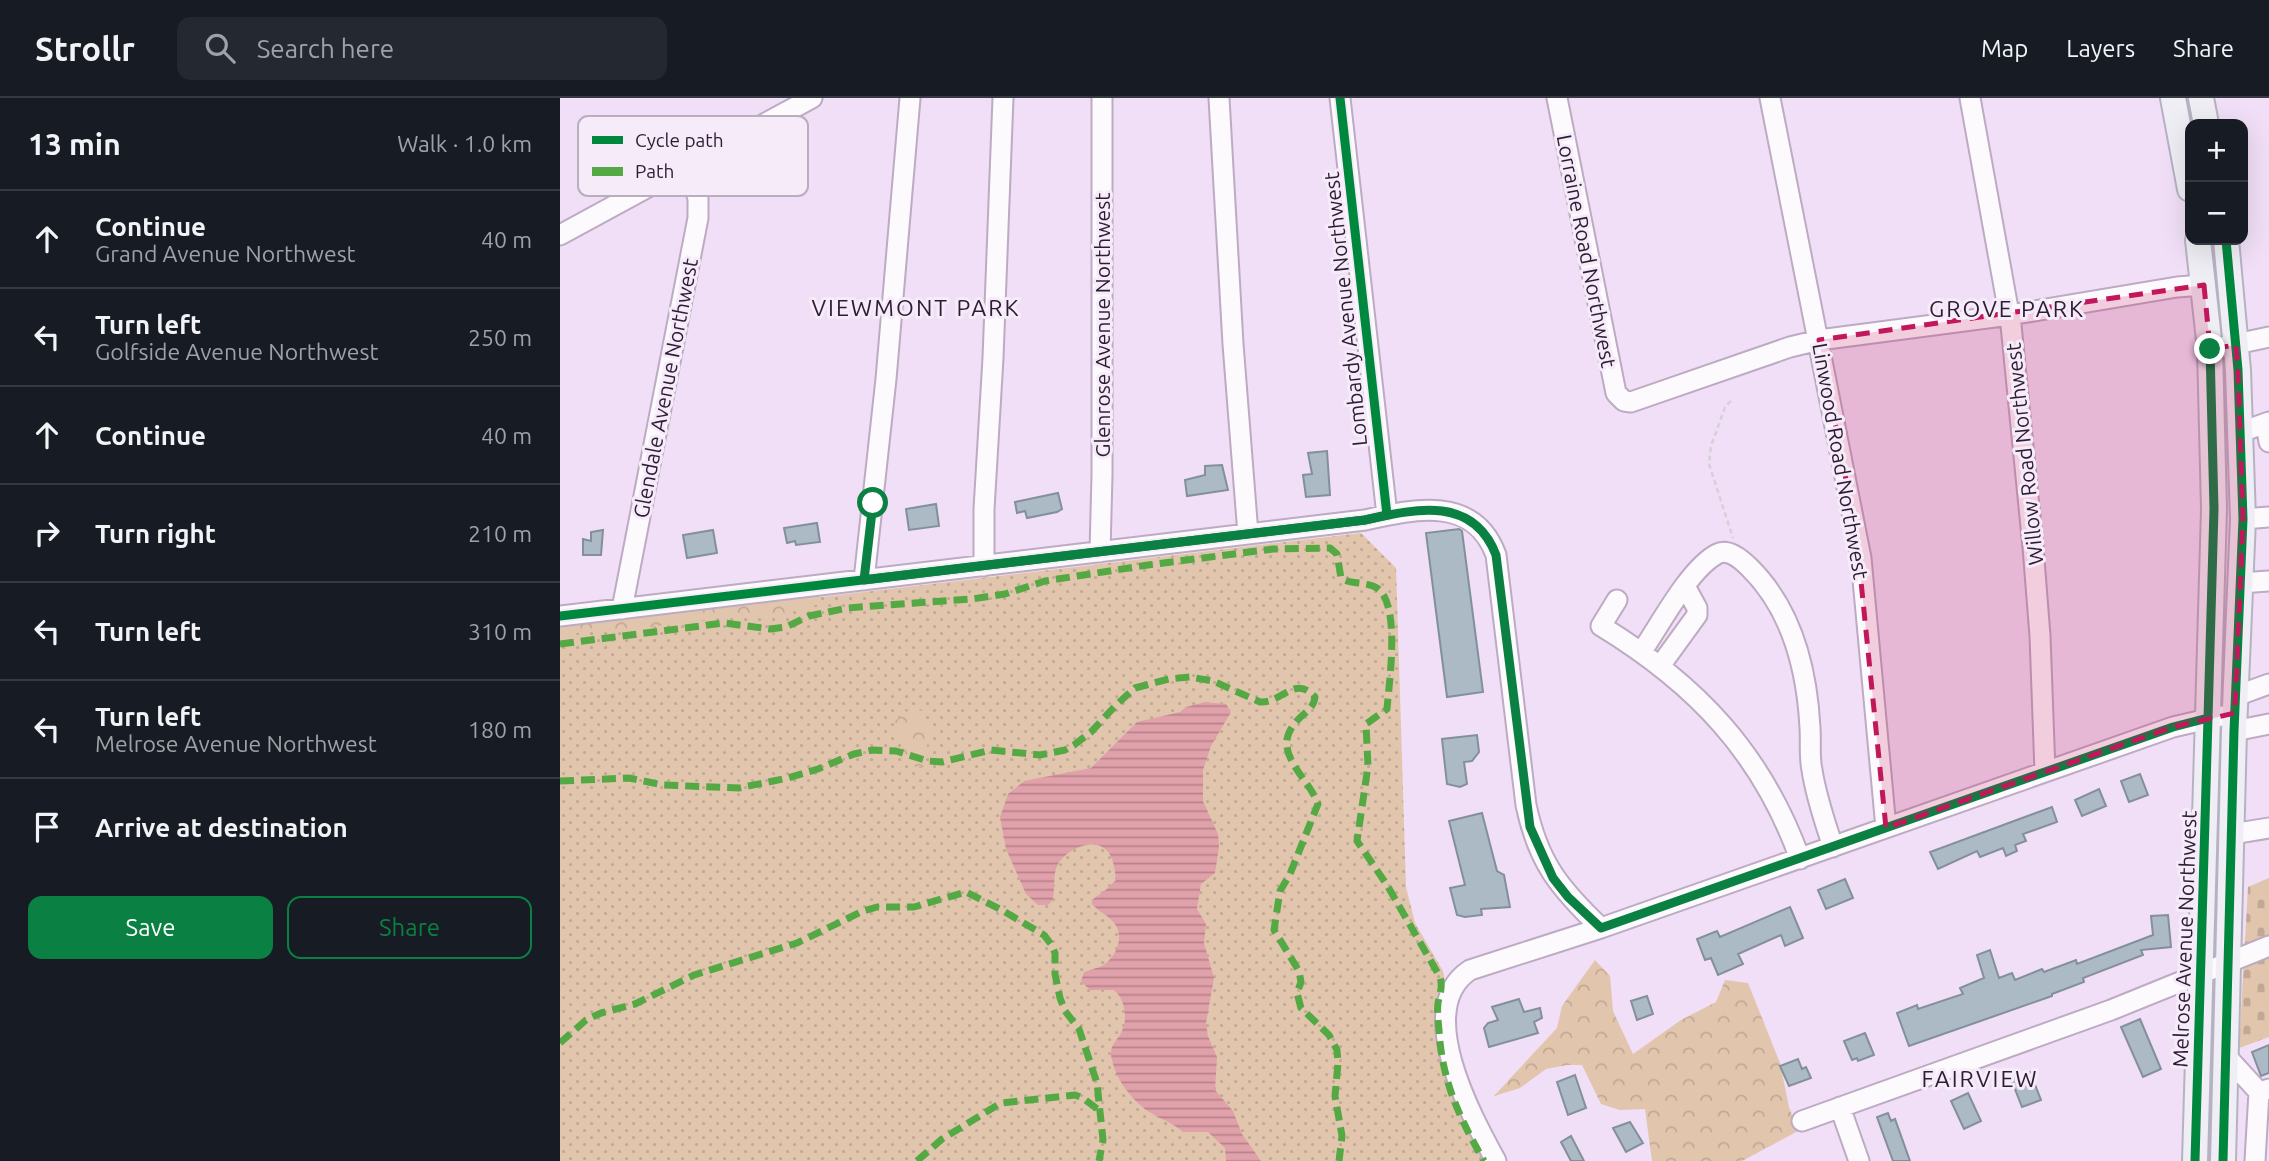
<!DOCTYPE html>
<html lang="en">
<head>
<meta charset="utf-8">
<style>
  :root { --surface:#171b24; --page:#242831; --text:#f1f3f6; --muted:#9ea1a6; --line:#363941; --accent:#0b8043 }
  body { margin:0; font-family:Ubuntu,sans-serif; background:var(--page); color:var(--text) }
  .controls { position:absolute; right:21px; top:21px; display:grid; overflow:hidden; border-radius:14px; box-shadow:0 7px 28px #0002 }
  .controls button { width:63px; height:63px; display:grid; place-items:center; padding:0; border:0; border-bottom:2px solid var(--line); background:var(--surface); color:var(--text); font:35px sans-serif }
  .stop { position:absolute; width:21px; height:21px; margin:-16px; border:5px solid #0b8043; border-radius:50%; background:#fff }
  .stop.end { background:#0b8043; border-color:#fff; box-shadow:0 2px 7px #0008 }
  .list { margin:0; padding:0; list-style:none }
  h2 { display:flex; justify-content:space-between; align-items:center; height:91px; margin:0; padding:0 28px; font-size:30px }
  h2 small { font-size:23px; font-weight:400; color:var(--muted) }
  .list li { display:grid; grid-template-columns:46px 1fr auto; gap:21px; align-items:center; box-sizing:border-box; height:98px; padding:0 28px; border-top:2px solid var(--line) }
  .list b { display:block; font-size:26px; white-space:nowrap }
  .list p { margin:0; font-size:23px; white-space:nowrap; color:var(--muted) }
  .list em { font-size:23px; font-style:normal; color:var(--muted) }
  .actions { display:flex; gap:14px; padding:21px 28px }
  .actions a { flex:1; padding:16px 0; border:2px solid var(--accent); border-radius:14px; text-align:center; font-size:24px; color:var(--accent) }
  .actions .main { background:var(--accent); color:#fff }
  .icon { flex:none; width:38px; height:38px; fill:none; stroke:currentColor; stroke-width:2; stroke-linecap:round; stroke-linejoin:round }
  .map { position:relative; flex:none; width:1709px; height:1063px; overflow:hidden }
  header { display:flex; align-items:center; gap:42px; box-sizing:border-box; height:98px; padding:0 35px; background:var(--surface); border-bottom:2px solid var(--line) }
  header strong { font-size:33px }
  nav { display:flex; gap:38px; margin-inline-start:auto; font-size:24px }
  .search { width:490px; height:63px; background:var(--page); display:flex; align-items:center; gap:18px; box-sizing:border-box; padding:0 24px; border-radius:14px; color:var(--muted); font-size:26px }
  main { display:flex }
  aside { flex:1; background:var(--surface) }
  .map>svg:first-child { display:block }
  .grass { fill:url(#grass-dots) }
  .forest { fill:url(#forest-crowns) }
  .cemetery { fill:url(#cemetery-stones) }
  .water { fill:url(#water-rules) }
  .building { fill:#abbac5; stroke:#83909b; stroke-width:2 }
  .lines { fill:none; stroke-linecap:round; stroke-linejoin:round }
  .minor-casing { stroke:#bcabc2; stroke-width:23 }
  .major-casing { stroke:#b7b2c3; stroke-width:28 }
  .path { stroke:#d6d1d8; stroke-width:2.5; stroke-dasharray:5 3.5; stroke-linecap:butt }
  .minor { stroke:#fdfafe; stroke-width:19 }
  .major { stroke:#efeef4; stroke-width:24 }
  .quiet { stroke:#54a945; stroke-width:7; stroke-dasharray:14 7; stroke-linecap:butt }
  .cycleway-casing { stroke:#f6ecf9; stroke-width:13 }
  .cycleway { stroke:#00873e; stroke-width:9 }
  .route { stroke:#0b8043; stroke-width:9 }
  .marked { fill:#c2185b; fill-opacity:0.2; stroke:#c2185b; stroke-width:5; stroke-dasharray:14 9; stroke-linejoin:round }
  .labels { text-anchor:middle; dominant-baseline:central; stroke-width:6; stroke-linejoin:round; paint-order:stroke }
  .street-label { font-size:21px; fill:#2e1b34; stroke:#f6ecf9 }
  .neighbourhood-label { font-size:23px; letter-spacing:2px; fill:#2e1b34; stroke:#f6ecf9 }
  .key { fill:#f6ecf9; stroke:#baadbe; stroke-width:2 }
  .key-label { font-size:19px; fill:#2e1b34 }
</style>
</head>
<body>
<header>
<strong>Strollr</strong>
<div class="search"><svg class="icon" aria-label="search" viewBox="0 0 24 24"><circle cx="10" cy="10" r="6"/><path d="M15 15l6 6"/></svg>Search here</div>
<nav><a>Map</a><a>Layers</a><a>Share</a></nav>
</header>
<main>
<aside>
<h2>13 min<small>Walk · 1.0 km</small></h2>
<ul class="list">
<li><svg class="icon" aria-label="ahead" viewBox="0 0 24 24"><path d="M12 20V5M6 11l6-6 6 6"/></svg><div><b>Continue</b><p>Grand Avenue Northwest</p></div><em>40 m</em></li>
<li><svg class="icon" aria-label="left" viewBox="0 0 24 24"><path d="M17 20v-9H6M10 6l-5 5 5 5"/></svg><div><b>Turn left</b><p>Golfside Avenue Northwest</p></div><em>250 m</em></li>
<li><svg class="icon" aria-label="ahead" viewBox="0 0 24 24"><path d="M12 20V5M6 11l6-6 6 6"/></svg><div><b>Continue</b></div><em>40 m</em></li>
<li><svg class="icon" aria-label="right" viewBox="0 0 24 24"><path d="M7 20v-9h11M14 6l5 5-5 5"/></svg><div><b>Turn right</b></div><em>210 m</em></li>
<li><svg class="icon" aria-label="left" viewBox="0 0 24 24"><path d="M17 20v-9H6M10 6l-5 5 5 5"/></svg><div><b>Turn left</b></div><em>310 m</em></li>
<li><svg class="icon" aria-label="left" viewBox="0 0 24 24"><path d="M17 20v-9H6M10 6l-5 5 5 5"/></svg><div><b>Turn left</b><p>Melrose Avenue Northwest</p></div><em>180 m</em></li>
<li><svg class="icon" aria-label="arrive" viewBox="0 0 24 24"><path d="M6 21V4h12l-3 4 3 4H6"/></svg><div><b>Arrive at destination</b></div></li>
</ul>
<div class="actions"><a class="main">Save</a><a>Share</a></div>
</aside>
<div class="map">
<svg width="1709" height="1063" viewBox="0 0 1709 1063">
  <defs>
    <pattern id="grass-dots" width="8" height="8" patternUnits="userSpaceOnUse" patternTransform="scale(1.75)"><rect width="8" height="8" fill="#e2c5ad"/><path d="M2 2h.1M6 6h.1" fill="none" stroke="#c2a995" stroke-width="1.8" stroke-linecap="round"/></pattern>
    <pattern id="forest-crowns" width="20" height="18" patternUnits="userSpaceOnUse" patternTransform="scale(1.75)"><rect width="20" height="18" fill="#e2c5ad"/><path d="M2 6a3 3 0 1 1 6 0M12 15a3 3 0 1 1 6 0" fill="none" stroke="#c2a995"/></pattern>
    <pattern id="cemetery-stones" width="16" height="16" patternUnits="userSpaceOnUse" patternTransform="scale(1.75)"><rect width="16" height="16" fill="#e2c5ad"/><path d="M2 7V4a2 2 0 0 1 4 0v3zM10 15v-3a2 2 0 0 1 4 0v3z" fill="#c2a995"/></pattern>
    <pattern id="water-rules" width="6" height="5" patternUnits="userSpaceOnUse" patternTransform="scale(1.75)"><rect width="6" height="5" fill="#e1a1aa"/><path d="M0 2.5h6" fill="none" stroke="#b7828b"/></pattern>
  </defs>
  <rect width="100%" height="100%" fill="#f0dff6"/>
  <path class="grass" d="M801 435 836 470 846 789 855 825 883 873 886 888 882 910 928 1063H0V530Z"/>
  <path class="forest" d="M259 494V506L206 521 191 518 161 520 66 532 45 530 0 538V525Z
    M357 611 362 613 370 628 364 669H356L342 662V647L334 624 345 614Z
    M1035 862 1050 878 1053 913 1073 956 1121 922 1156 904 1165 882 1188 885 1220 965 1229 1009 1238 1033 1182 1063H1092L1085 1011 1060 1012 1041 1006 1022 967H1007L986 971 960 990 934 998 997 930 1002 908Z"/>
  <path class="cemetery" d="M1709 780V939L1679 950 1688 789Z"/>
  <path class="water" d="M645 604 666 606 671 614 651 648 643 672V703L658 736 659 749 655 775 641 786 637 811 646 826 644 845 654 880 646 925 648 938 657 959 655 992 673 1013 682 1036 701 1063H666L665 1050 648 1034H623C613 1025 603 1022 591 1015 574 1005 556 982 552 962 548 947 557 944 562 933 568 920 565 901 554 892H530L521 883 524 874C529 872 535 871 540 869 555 862 566 839 554 825 548 817 539 814 532 806V802L548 790 556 782C555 773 554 763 549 755 536 737 507 751 498 766 492 776 496 791 492 803L488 807H478L466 796 446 751 440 719 448 696 464 683 531 670 577 624 620 614 626 609Z"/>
  <path class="building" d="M767 353 770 397 746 399 743 377 752 376 748 355Z
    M662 367 668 392 627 398 625 382 645 377V368Z
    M498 395 502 411 497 414 467 420 465 413 457 415 455 404Z
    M376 406 379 428 349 432 346 411Z
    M257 425 260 444 236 447 235 443 227 445 224 430Z
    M899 431 902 433 923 594 887 599 866 435Z
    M43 432 41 457H23V441L31 443V434Z
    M153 432 157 455 127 460 123 437Z
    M917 637 919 654 912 663 904 664 907 686 900 689 887 686 882 641Z
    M1580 676 1588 697 1569 704 1561 683Z
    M1539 691 1546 708 1522 718 1515 702Z
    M1492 709 1497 724 1463 736 1466 743 1455 747 1457 753 1446 758 1443 750 1420 759 1417 753 1378 771 1370 754Z
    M922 715 937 773 944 777 950 809 921 811 922 817 905 819 897 817 890 790 905 787 889 723Z
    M1285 781 1293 800 1266 811 1258 792Z
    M1230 809 1243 840 1225 848 1221 837 1178 856 1183 866 1158 877 1151 860 1145 862 1137 841 1157 833 1160 839Z
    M1608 817 1611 849 1581 852 1583 857 1523 880 1524 884 1492 896V898L1349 948 1337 915 1357 907 1358 911 1403 896 1400 890 1424 880 1417 857 1430 852 1439 880 1452 875 1455 882 1482 871 1484 874 1516 862 1517 866 1593 837 1591 818Z
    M1087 898 1093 916 1077 922 1071 903Z
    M959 901 964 914 980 910 982 920 974 924 978 935 929 949 924 930 928 925 938 922 932 909Z
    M1580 921 1601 971 1583 979 1561 929Z
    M1305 935 1314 957 1298 963 1297 960 1292 962 1284 943Z
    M1709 947V975L1701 978 1692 954Z
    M1238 961 1242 971 1246 969 1251 980 1229 988 1220 968Z
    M1470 974 1481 1002 1462 1009 1451 981Z
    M1015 977 1026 1010 1008 1017 997 984Z
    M1408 995 1421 1023 1404 1031 1391 1003Z
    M1328 1015 1331 1023 1335 1021 1350 1063H1333L1317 1019Z
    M1070 1024 1083 1045 1066 1054 1053 1030Z
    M1011 1038 1024 1063H1011L1001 1044Z"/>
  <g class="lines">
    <defs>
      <path id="minor" d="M659 0 673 246 688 436
        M780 0 827 417
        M997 0 1056 295 1064 303 1071 304 1230 249 1259 242 1450 217 1617 189 1644 187
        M1210 0 1301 460 1326 730
        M1410 0 1451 227 1473 449 1480 538 1485 674
        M0 137 252 0
        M1662 249 1709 239
        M1706 325 1709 344
        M1681 334 1709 324
        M1683 421 1709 419
        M540 454 542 377V0
        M424 468V411L433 260 443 0
        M304 482 326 281 350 0
        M1680 485 1709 483
        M1057 502 1041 528C1136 586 1202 655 1240 761
        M62 511 138 120V101L129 68
        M0 518 805 422C854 411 914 397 936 457L966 707C978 764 999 790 1041 830
        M1082 553C1100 527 1129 471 1157 456 1168 450 1181 461 1189 469 1232 511 1247 571 1250 630 1251 644 1249 658 1252 672 1256 699 1265 724 1273 749
        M1100 568 1137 517V510L1125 488
        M1676 598 1709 586
        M1674 633 1709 626
        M1672 736 1709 730
        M1666 958 1699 994
        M1280 1009 1299 1063
        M1242 1023 1551 912 1709 848
        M936 1063C912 1019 852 910 910 872L1041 830 1613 629 1661 618
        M1695 1063 1699 994 1709 991"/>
      <path id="major" d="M1613 0 1630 91
        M1641 0 1646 26
        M1635 1063 1654 411 1650 251 1638 142
        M1663 1063 1674 633 1683 421 1678 272 1666 142"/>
    </defs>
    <use href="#minor" class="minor-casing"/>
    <use href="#major" class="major-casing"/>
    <path class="path" d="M1171 303 1165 309 1151 348 1149 366 1173 440"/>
    <use href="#minor" class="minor"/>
    <use href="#major" class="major"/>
    <path class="quiet" d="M0 546 164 525 210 531 226 529 249 518 287 510 412 501 445 496 485 483 588 467 713 451 770 450 777 456 781 480C791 487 806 483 817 490 841 506 829 585 827 611L806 626 808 668 797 743 827 787 880 879C883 889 880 895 878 905 877 913 878 923 879 932 882 983 899 1019 924 1063
      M0 683 69 680 103 687 179 690 228 680 258 671 294 656 313 652 336 653 368 663 382 664 431 652 480 657 505 652 514 647 531 634 556 607 575 590 609 581 630 579 653 583 700 604C721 606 735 576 755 599 754 611 743 615 736 624 709 654 749 679 758 706L730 776 720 793 714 832 739 873 741 884 737 895 741 910 769 937 777 952 778 965 775 998 782 1038 779 1063
      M0 945 26 922 41 915 75 906 134 877 237 845 303 813 317 809H354L406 794 440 811 484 837 491 846 495 855V876L500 900 505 913 519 931 537 985 543 1042 539 1063
      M357 1063 382 1041 441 1005 515 997 523 1000 541 1014"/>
    <defs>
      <path id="cycleway" d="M0 518 805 422 827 417 780 0
        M1635 1063 1648 620
        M1663 1063 1674 633 1683 421 1678 272 1666 142"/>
    </defs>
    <use href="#cycleway" class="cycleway-casing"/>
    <use href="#cycleway" class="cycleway"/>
  </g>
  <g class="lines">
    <path class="route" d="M313 405 304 482 805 422C855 411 913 397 936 457L970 729 993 780 1008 799 1041 830 1613 629 1648 620 1654 411 1650 251"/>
  </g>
  <path class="marked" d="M1644 187 1650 251 1676 247 1678 272 1683 421 1675 615 1613 629 1326 730 1296 434 1259 242Z"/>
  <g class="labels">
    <g class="street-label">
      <text transform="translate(1027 153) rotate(79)">Lorraine Road Northwest</text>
      <text transform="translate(785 211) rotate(-96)">Lombardy Avenue Northwest</text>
      <text transform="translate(542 227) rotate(-90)">Glenrose Avenue Northwest</text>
      <text transform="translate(105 290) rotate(-79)">Glendale Avenue Northwest</text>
      <text transform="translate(1464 356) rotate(-96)">Willow Road Northwest</text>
      <text transform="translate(1281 363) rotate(80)">Linwood Road Northwest</text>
      <text transform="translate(1624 841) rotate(-88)">Melrose Avenue Northwest</text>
    </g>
    <g class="neighbourhood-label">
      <text x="356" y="209">VIEWMONT PARK</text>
      <text x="1447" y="210">GROVE PARK</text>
      <text x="1420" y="980">FAIRVIEW</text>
    </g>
  </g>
  <rect x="18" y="18" width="230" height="80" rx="10" class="key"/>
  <rect x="32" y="38" width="31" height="8" fill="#00873e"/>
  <rect x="32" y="69" width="31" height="9" fill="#54a945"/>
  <g class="key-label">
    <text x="75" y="49">Cycle path</text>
    <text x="75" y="80">Path</text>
  </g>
</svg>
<div class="controls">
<button>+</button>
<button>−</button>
</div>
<div class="stop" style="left:313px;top:405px"></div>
<div class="stop end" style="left:1650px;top:251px"></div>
</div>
</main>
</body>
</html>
